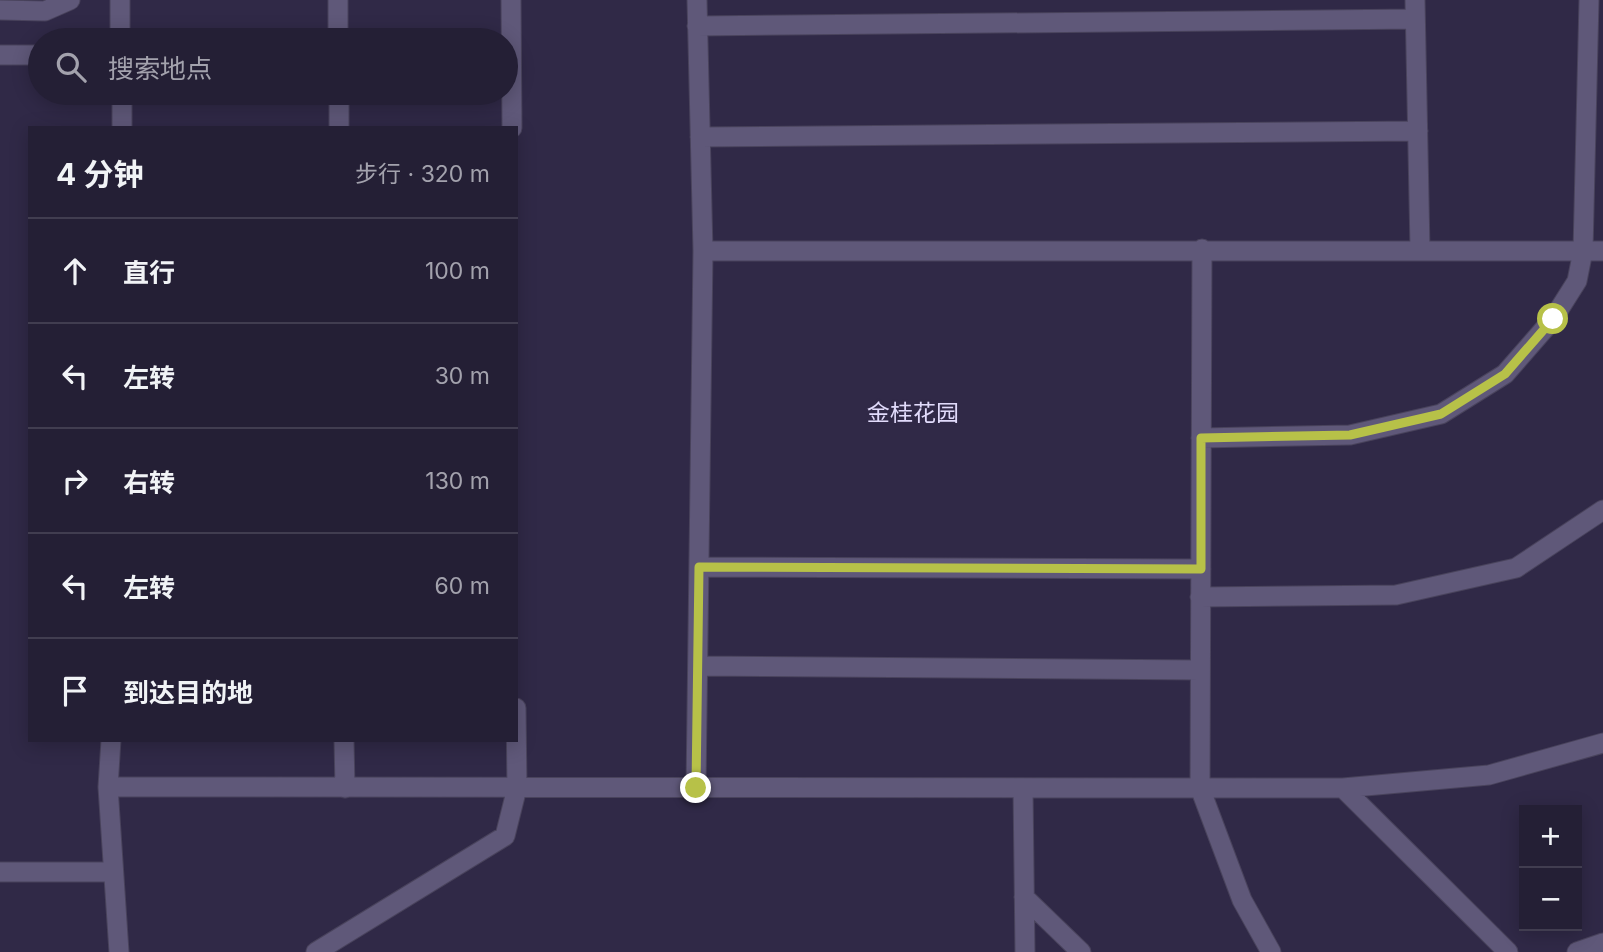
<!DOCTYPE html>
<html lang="zh">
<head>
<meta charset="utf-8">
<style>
  :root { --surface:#241f35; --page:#2c273d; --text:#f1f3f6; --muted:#a3a2ad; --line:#413d50 }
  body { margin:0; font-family:Inter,"Noto Sans SC",sans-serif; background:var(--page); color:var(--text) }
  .controls { position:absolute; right:21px; bottom:21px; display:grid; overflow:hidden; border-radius:0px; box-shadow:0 4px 18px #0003 }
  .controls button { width:63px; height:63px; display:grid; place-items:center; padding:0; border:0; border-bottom:2px solid var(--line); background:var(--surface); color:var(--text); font:35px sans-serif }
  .stop { position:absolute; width:21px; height:21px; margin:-16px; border:5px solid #b7c148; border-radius:50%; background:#fff }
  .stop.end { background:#b7c148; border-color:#fff; box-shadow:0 2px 7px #0008 }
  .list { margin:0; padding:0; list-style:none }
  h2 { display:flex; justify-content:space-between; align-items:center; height:91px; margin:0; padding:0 28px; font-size:30px }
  h2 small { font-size:23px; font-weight:400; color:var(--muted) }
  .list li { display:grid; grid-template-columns:46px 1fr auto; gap:21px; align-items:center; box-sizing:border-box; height:105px; padding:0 28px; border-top:2px solid var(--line) }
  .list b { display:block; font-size:26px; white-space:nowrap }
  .list em { font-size:23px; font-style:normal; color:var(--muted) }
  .icon { flex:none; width:38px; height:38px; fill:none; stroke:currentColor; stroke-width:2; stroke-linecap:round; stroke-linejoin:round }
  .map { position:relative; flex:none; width:1603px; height:952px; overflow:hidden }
  .search { position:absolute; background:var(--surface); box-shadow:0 4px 18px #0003; left:28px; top:28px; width:490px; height:77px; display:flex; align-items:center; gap:18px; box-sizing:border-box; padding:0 24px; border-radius:38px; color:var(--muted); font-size:26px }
  .panel { position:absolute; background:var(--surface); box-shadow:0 4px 18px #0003; left:28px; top:126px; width:490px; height:616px; border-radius:0px }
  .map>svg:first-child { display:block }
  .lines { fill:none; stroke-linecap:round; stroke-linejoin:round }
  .minor-casing { stroke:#49435c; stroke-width:21 }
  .minor { stroke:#5f5879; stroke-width:19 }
  .route { stroke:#b7c148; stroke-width:9 }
  .labels { text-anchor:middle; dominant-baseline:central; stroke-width:5; stroke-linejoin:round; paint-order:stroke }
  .neighbourhood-label { font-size:23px; fill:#e1dbfb; stroke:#302947 }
</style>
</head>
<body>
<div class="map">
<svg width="1603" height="952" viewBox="0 0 1603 952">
  <rect width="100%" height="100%" fill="#302947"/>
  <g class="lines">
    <defs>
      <path id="minor" d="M120 0V40
        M338 0V40
        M511 0 512 128
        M1415 0 1420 249
        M0 10 45 11 70 0
        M697 26 1415 19
        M0 55H40
        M122 93V128
        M339 93V128
        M700 137 1418 131
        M1202 249 1200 788 1242 900 1271 952
        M703 251H1603
        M1201 438 1350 435 1441 414 1505 374 1553 319 1577 281 1583 251 1589 0
        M699 567 1201 569
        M1200 597 1396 595 1516 568 1603 510
        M698 666 1200 670
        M111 740 108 787 119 952
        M344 740 345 788
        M108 787 1343 788 1489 775 1603 743
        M696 788 703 251 697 0
        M1023 788 1025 952
        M1343 788 1508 952
        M0 872H112
        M1024 897 1081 952
        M316 952 505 836 517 788 516 708
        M1577 952 1603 943"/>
    </defs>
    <use href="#minor" class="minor-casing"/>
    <use href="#minor" class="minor"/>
  </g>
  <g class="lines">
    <path class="route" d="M696 788 699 567 1201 569V438L1350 435 1441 414 1505 374 1553 319"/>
  </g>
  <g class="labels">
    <g class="neighbourhood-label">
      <text x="913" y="413">金桂花园</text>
    </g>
  </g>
</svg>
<div class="controls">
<button>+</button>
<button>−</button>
</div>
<div class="stop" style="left:1553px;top:319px"></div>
<div class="stop end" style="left:696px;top:788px"></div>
<div class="search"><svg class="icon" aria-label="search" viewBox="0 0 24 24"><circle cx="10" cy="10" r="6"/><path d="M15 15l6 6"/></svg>搜索地点</div>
<section class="panel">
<h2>4 分钟<small>步行 · 320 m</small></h2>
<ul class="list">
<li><svg class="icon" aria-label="ahead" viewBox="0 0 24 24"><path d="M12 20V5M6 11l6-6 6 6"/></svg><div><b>直行</b></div><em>100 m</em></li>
<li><svg class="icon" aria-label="left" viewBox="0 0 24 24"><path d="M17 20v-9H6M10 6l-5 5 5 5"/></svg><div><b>左转</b></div><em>30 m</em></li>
<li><svg class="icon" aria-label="right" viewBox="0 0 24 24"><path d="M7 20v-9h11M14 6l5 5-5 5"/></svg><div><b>右转</b></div><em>130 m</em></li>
<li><svg class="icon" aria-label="left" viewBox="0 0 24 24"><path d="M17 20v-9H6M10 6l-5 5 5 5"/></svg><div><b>左转</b></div><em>60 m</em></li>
<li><svg class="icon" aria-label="arrive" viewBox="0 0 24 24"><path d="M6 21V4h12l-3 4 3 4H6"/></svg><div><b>到达目的地</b></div></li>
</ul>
</section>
</div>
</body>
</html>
